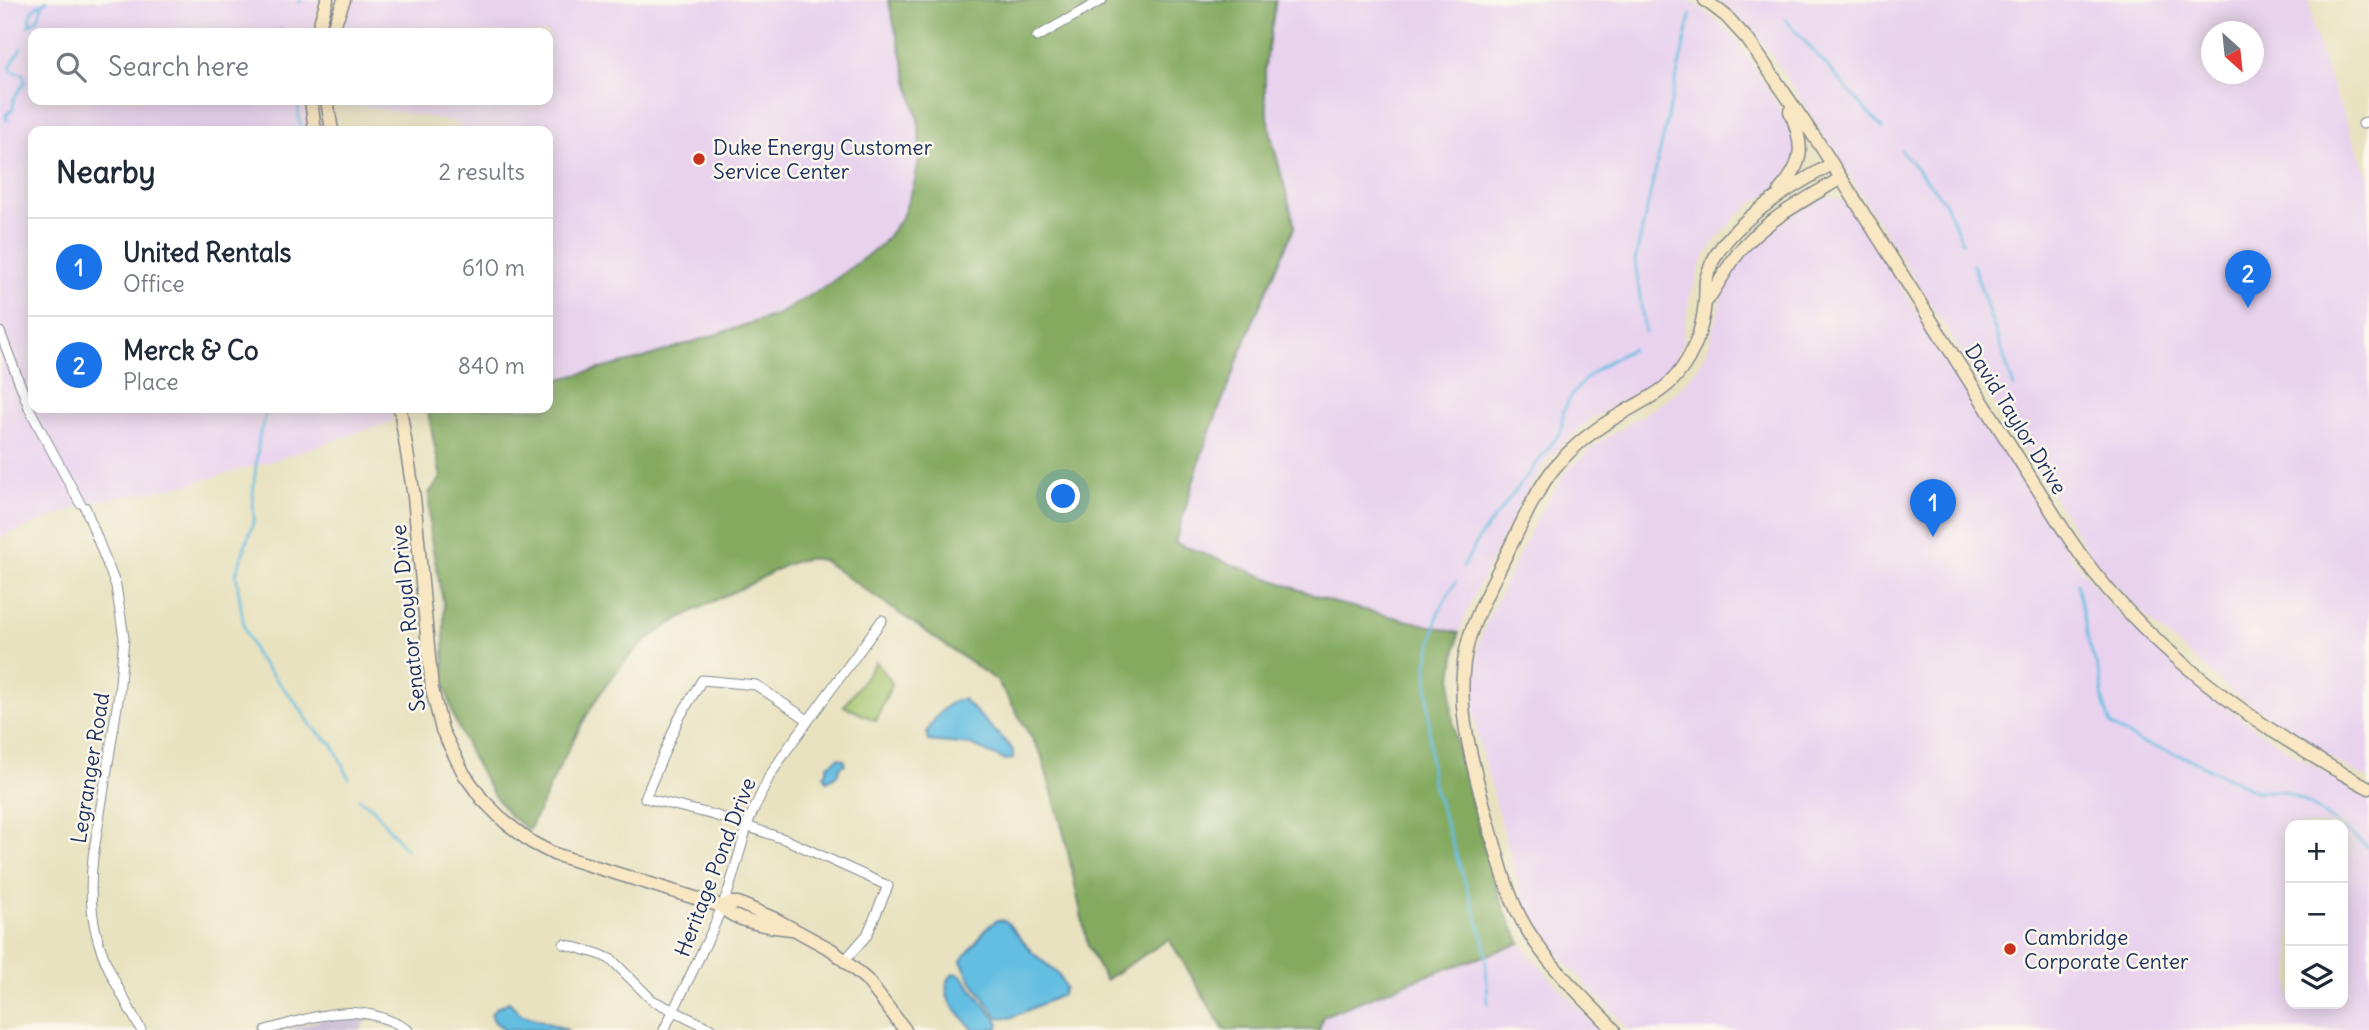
<!DOCTYPE html>
<html lang="en">
<head>
<meta charset="utf-8">
<style>
  :root { --surface:#fff; --page:#f6f6f7; --text:#1f2937; --muted:#747a83; --line:#e0e1e3; --accent:#1a73e8 }
  body { margin:0; font-family:Delius,sans-serif; background:var(--page); color:var(--text) }
  .controls { position:absolute; right:21px; bottom:21px; display:grid; overflow:hidden; border-radius:14px; box-shadow:0 4px 18px #0003 }
  .controls button { width:63px; height:63px; display:grid; place-items:center; padding:0; border:0; border-bottom:2px solid var(--line); background:var(--surface); color:var(--text); font:35px sans-serif }
  .compass { position:absolute; left:2201px; top:21px; width:63px; height:63px; border-radius:50%; background:var(--surface); box-shadow:0 4px 18px #0003; rotate:153deg }
  .you { position:absolute; left:1064px; top:497px; width:24px; height:24px; margin:-18px; border:5px solid #fff; border-radius:50%; background:#1a73e8; box-shadow:0 0 0 10px #1a73e833 }
  .badge { display:grid; place-items:center; width:46px; height:46px; border-radius:50%; background:var(--accent); color:#fff; font-size:23px; font-weight:700 }
  .pin { position:absolute; translate:-50% -58px; filter:drop-shadow(0 2px 4px #0008) }
  .pin::after { content:''; position:absolute; top:37px; width:24px; height:21px; background:inherit; clip-path:polygon(0 0,100% 0,50% 100%) }
  .list { margin:0; padding:0; list-style:none }
  h2 { display:flex; justify-content:space-between; align-items:center; height:91px; margin:0; padding:0 28px; font-size:30px }
  h2 small { font-size:23px; font-weight:400; color:var(--muted) }
  .list li { display:grid; grid-template-columns:46px 1fr auto; gap:21px; align-items:center; box-sizing:border-box; height:98px; padding:0 28px; border-top:2px solid var(--line) }
  .list b { display:block; font-size:26px; white-space:nowrap }
  .list p { margin:0; font-size:23px; white-space:nowrap; color:var(--muted) }
  .list em { font-size:23px; font-style:normal; color:var(--muted) }
  .icon { flex:none; width:38px; height:38px; fill:none; stroke:currentColor; stroke-width:2; stroke-linecap:round; stroke-linejoin:round }
  .map { position:relative; flex:none; width:2369px; height:1030px; overflow:hidden }
  .search { position:absolute; background:var(--surface); box-shadow:0 4px 18px #0003; left:28px; top:28px; width:525px; height:77px; display:flex; align-items:center; gap:18px; box-sizing:border-box; padding:0 24px; border-radius:14px; color:var(--muted); font-size:26px }
  .panel { position:absolute; background:var(--surface); box-shadow:0 4px 18px #0003; left:28px; top:126px; width:525px; height:287px; border-radius:14px }
  .map>svg:first-child { display:block }
  .built { fill:#e8d2ee; fill-rule:evenodd }
  .industrial { fill:#c9bfd7 }
  .green { fill:#a5c56e; stroke:#607a66; stroke-width:2 }
  .forest { fill:#84aa61; stroke:#506c60; stroke-width:2 }
  .water { fill:#64bee1; stroke:#4076a0; stroke-width:2 }
  .lines { fill:none; stroke-linecap:round; stroke-linejoin:round }
  .stream { stroke:#64bee1; stroke-width:2.5 }
  .street-casing { stroke:#82888f; stroke-width:11 }
  .secondary-casing { stroke:#82888f; stroke-width:15 }
  .street { stroke:#fff; stroke-width:9 }
  .secondary { stroke:#f9e7c3; stroke-width:12 }
  .poi-dot { fill:#c8321e; stroke:#fbf7ec; stroke-width:2.5 }
  .labels { text-anchor:middle; dominant-baseline:central; stroke-width:5; stroke-linejoin:round; paint-order:stroke }
  .poi-label { font-size:21px; fill:#1b2f5e; stroke:#fbf7ec; text-anchor:start }
  .street-label { font-size:21px; fill:#1b2f5e; stroke:#fbf7ec }
</style>
</head>
<body>
<div class="map">
<svg width="2369" height="1030" viewBox="0 0 2369 1030">
  <rect width="100%" height="100%" fill="#fbf7ec"/>
  <filter id="ink" filterUnits="userSpaceOnUse"><feTurbulence type="fractalNoise" baseFrequency=".0143" numOctaves="2"/><feDisplacementMap in="SourceGraphic" scale="14" xChannelSelector="R" yChannelSelector="G"/><feConvolveMatrix kernelMatrix="1 2 1 2 8 2 1 2 1" color-interpolation-filters="sRGB"/></filter>
  <filter id="wash" filterUnits="userSpaceOnUse"><feTurbulence type="fractalNoise" baseFrequency=".00686" numOctaves="4" result="noise"/><feDisplacementMap in="SourceGraphic" scale="28" xChannelSelector="R" yChannelSelector="G"/><feGaussianBlur stdDeviation="1.57" result="paint"/><feColorMatrix in="noise" values="0 0 0 0 0 0 0 0 0 0 0 0 0 0 0 0 0 1.4 0 .05"/><feComposite in="paint" operator="in"/></filter>
  <g filter="url(#wash)">
    <rect width="100%" height="100%" fill="#e8e2c0"/>
    <path class="built" d="M0 0H320L312 33H33V100H307L311 131H33V408H390L393 421 278 459 190 484 90 503 0 538Z
      M348 0H888L919 124 920 155 914 185 902 217 881 244 829 284 779 314 640 359 548 382V131H464L456 122 363 106 344 107 343 100H548V33H337Z
      M1276 0H1690L1720 23 1737 40 1792 128 1797 156 1779 187 1753 203 1736 217 1714 242 1701 264 1689 298 1682 344 1672 364 1655 381 1589 420 1549 458 1518 506 1471 602 1459 633 1332 602 1175 544 1203 450 1254 319 1295 226 1271 136 1265 95V66Z
      M1719 0H2309L2313 30 2335 94 2369 178V780L2312 747 2230 690 2156 626 2098 567 1780 67 1746 24ZM2212 32H2254V74H2212Z
      M1830 196 1841 199 1852 210 2073 559 2108 603 2165 657 2240 718 2296 756 2369 798V1030H1629L1555 951 1540 930 1525 903 1518 883 1477 735 1473 704 1474 679 1479 644 1486 623 1537 518 1564 474 1595 445 1665 401 1682 387 1697 369 1706 354 1723 292 1738 265 1773 228 1818 199ZM2290 825H2343V1004H2290Z
      M1521 943 1542 969 1599 1030H1319L1322 1016 1412 981Z"/>
    <path class="industrial" d="M353 1016 367 1018 361 1030H284L328 1018Z"/>
    <path class="green" d="M876 662 892 683 876 721 844 706Z"/>
    <path class="forest" d="M888 0H1276L1265 66V95L1271 136 1295 226 1254 319 1203 450 1175 543 1332 602 1459 633C1455 654 1451 675 1451 697 1452 738 1465 778 1476 817 1488 861 1498 904 1521 943L1412 981 1323 1016 1319 1030H1224L1169 939 1105 980 1088 946 1064 834 1041 754 1010 701 997 681 824 561C800 552 772 573 750 584 717 600 681 615 651 637 594 681 561 766 529 830L511 817 493 794 472 757 454 718 444 681V606L430 534 429 493 441 478 428 412 445 408H548V382L640 359 779 314 829 284 881 245 902 217 914 185 920 155 919 124Z"/>
    <path class="water" d="M963 699 1010 746 1013 751V759L1005 760 971 745 928 741 927 732C935 717 946 701 963 699Z
      M838 758 844 759 845 764 840 767 837 775 827 781 824 775 827 771V766Z
      M997 920 1006 921 1032 952 1059 975 1065 987 1062 995 1010 1018 998 1017 969 977 961 961 989 926Z
      M954 973 961 975 994 1016 999 1023 997 1029 974 1030C961 1015 933 992 954 973Z
      M509 1002 521 1014 568 1030H504L494 1021 491 1014 496 1008Z"/>
    <g class="lines">
      <path class="stream" d="M299 2 301 0
        M1785 19 1883 129
        M29 24 32 11 38 5H42
        M28 26 38 19 42 5 47 0
        M278 33 280 29
        M298 100 299 120 303 131
        M7 120 6 115 13 109 14 98 25 81 23 74 12 71 10 67 21 48
        M1901 150 1944 201 1963 243
        M1973 265 2014 387
        M1645 332 1635 261 1691 14
        M267 408 259 437 253 493 254 520 236 574 244 627 256 656 297 704 313 728 333 745 349 778
        M1463 567 1479 538 1561 432C1562 425 1562 417 1564 410 1576 380 1605 362 1632 349
        M1456 581 1438 613 1427 665 1431 778 1485 943 1488 1004
        M2077 583 2089 644 2100 676 2103 701 2111 725 2139 742 2185 757 2256 791H2283L2308 803 2339 825
        M359 799 373 808 405 849
        M2343 828 2368 847"/>
    </g>
  </g>
  <g filter="url(#ink)">
    <g class="lines">
      <defs>
        <path id="street" d="M1037 37 1102 0
          M2363 124 2369 121
          M0 332 30 410 80 503
          M85 507 116 586 124 638 119 694 93 857C84 934 106 965 141 1030
          M808 720 756 685 702 680 678 720 645 798 714 815 787 840 888 886 867 935 845 960
          M564 944 599 954 612 960 652 1000 713 1030
          M266 1030C318 1016 358 999 408 1030
          M664 1030 712 931 729 889 749 820 769 777 786 751 882 620"/>
        <path id="secondary" d="M1705 0 1726 16 1748 40 1820 145 2067 535C2138 643 2256 728 2369 788
          M317 33 327 0
          M331 33 344 0
          M311 100 315 131
          M327 100 332 131
          M1780 190C1805 162 1804 144 1790 111
          M1705 303C1720 284 1729 261 1746 244 1772 216 1809 198 1841 178
          M400 408 414 497 432 689 442 730 464 774 482 799 505 822 531 842 554 854 721 906C734 922 771 927 791 929
          M721 906 731 903H738L775 919 832 950 867 980 905 1030
          M1614 1030C1586 999 1552 970 1530 934 1508 901 1500 863 1489 825 1473 764 1451 701 1469 638 1478 609 1493 582 1506 555 1521 526 1534 493 1555 467 1574 445 1596 428 1621 414 1640 402 1663 393 1677 375 1694 354 1703 327 1705 301 1706 294 1705 287 1706 280 1717 228 1789 188 1832 164"/>
      </defs>
      <use href="#street" class="street-casing"/>
      <use href="#secondary" class="secondary-casing"/>
      <use href="#street" class="street"/>
      <use href="#secondary" class="secondary"/>
    </g>
  </g>
  <g class="poi-dot">
    <circle cx="699" cy="159" r="7"/>
    <circle cx="2010" cy="949" r="7"/>
  </g>
  <g class="labels">
    <g class="poi-label">
      <text x="713" y="147">Duke Energy Customer<tspan x="713" dy="24">Service Center</tspan></text>
      <text x="2024" y="937">Cambridge<tspan x="2024" dy="24">Corporate Center</tspan></text>
    </g>
    <g class="street-label">
      <text transform="translate(2016 419) rotate(58)">David Taylor Drive</text>
      <text transform="translate(408 618) rotate(-96)">Senator Royal Drive</text>
      <text transform="translate(90 768) rotate(-81)">Legranger Road</text>
      <text transform="translate(715 867) rotate(-69)">Heritage Pond Drive</text>
    </g>
  </g>
</svg>
<div class="controls">
<button>+</button>
<button>−</button>
<button><svg class="icon" aria-label="layers" viewBox="0 0 24 24"><path d="M12 4l9 5-9 5-9-5zM3 14l9 5 9-5"/></svg></button>
</div>
<svg class="compass" viewBox="-18 -18 36 36"><path d="M0-13l5 13h-10z" fill="#e53935"/><path d="M0 13l5-13h-10z" fill="#747a83"/></svg>
<div class="you"></div>
<div class="pin badge" style="left:1933px;top:537px">1</div>
<div class="pin badge" style="left:2248px;top:308px">2</div>
<div class="search"><svg class="icon" aria-label="search" viewBox="0 0 24 24"><circle cx="10" cy="10" r="6"/><path d="M15 15l6 6"/></svg>Search here</div>
<section class="panel">
<h2>Nearby<small>2 results</small></h2>
<ul class="list">
<li><span class="badge">1</span><div><b>United Rentals</b><p>Office</p></div><em>610 m</em></li>
<li><span class="badge">2</span><div><b>Merck &amp; Co</b><p>Place</p></div><em>840 m</em></li>
</ul>
</section>
</div>
</body>
</html>
